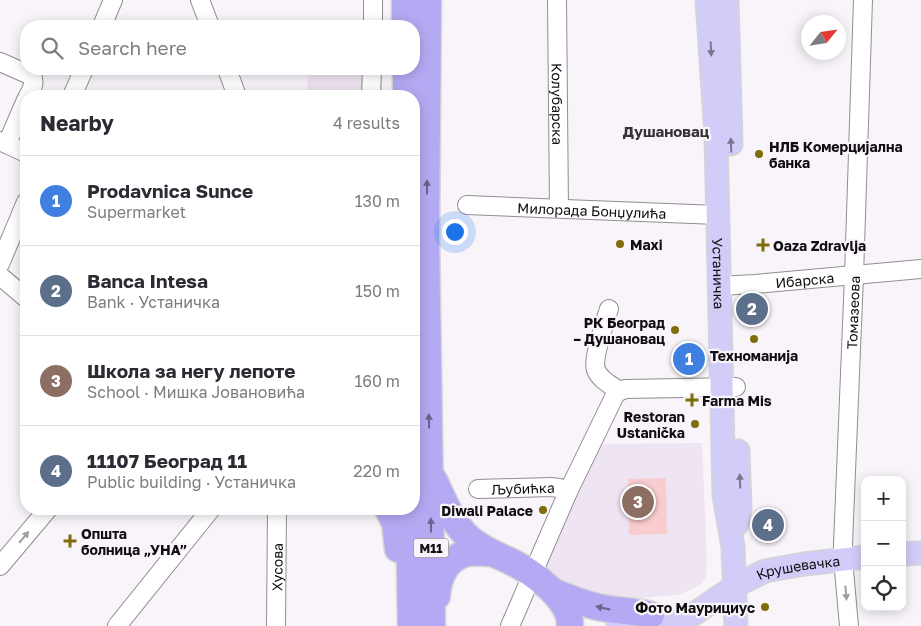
<!DOCTYPE html>
<html lang="en">
<head>
<meta charset="utf-8">
<style>
  :root { --surface:#fff; --page:#f2f2f3; --text:#2b2b33; --muted:#7c7c81; --line:#e1e1e2; --accent:#2563eb }
  body { margin:0; font-family:"Golos Text",sans-serif; background:var(--page); color:var(--text) }
  .controls { position:absolute; right:15px; bottom:15px; display:grid; overflow:hidden; border-radius:10px; box-shadow:0 2px 12px #0003 }
  .controls button { width:45px; height:45px; display:grid; place-items:center; padding:0; border:0; border-bottom:1px solid var(--line); background:var(--surface); color:var(--text); font:25px sans-serif }
  .compass { position:absolute; left:801px; top:15px; width:45px; height:45px; border-radius:50%; background:var(--surface); box-shadow:0 2px 12px #0003; rotate:60deg }
  .you { position:absolute; left:454px; top:231px; width:18px; height:18px; margin:-12px; border:4px solid #fff; border-radius:50%; background:#1a73e8; box-shadow:0 0 0 8px #1a73e833 }
  .badge { display:grid; place-items:center; width:32px; height:32px; border-radius:50%; background:var(--accent); color:#fff; font-size:16px; font-weight:700 }
  .pin { position:absolute; translate:-50% -50%; border:2px solid #fff; box-shadow:0 1px 5px #0006 }
  .list { margin:0; padding:0; list-style:none }
  h2 { display:flex; justify-content:space-between; align-items:center; height:65px; margin:0; padding:0 20px; font-size:21px }
  h2 small { font-size:16px; font-weight:400; color:var(--muted) }
  .list li { display:grid; grid-template-columns:32px 1fr auto; gap:15px; align-items:center; box-sizing:border-box; height:90px; padding:0 20px; border-top:1px solid var(--line) }
  .list b { display:block; font-size:19px; white-space:nowrap }
  .list p { margin:0; font-size:16px; white-space:nowrap; color:var(--muted) }
  .list em { font-size:16px; font-style:normal; color:var(--muted) }
  .icon { flex:none; width:28px; height:28px; fill:none; stroke:currentColor; stroke-width:2; stroke-linecap:round; stroke-linejoin:round }
  .map { position:relative; flex:none; width:921px; height:626px; overflow:hidden }
  .search { position:absolute; background:var(--surface); box-shadow:0 2px 12px #0003; left:20px; top:20px; width:400px; height:55px; display:flex; align-items:center; gap:12px; box-sizing:border-box; padding:0 18px; border-radius:20px; color:var(--muted); font-size:19px }
  .panel { position:absolute; background:var(--surface); box-shadow:0 2px 12px #0003; left:20px; top:90px; width:400px; height:425px; border-radius:20px }
  .map>svg:first-child { display:block }
  .built { fill:#efe5f2 }
  .garden { fill:#f9cccf }
  .lines { fill:none; stroke-linecap:round; stroke-linejoin:round }
  .minor-casing { stroke:#928d93; stroke-width:20 }
  .major-casing { stroke:#d4d4d4; stroke-width:25 }
  .highway-casing { stroke:#d4d4d4; stroke-width:29 }
  .minor { stroke:#fff; stroke-width:18 }
  .major { stroke:#d2ccf8; stroke-width:22 }
  .highway { stroke:#b4aaf3; stroke-width:26 }
  .oneway { fill:#7b7690 }
  .oneway2 { fill:#6a648d }
  .oneway3 { fill:#9f9f9f }
  .poi-dot { fill:#7f6d09; stroke:#f8f4fa; stroke-width:2 }
  .labels { text-anchor:middle; dominant-baseline:central; stroke-width:4.5; stroke-linejoin:round; paint-order:stroke }
  .shield { fill:#f8f4fa; stroke:#565356; stroke-width:1 }
  .shield-label { font-size:12px; font-weight:bold; fill:#100e10 }
  .street-label { font-size:14px; fill:#100e10; stroke:#f8f4fa }
  .poi-label { font-size:14px; font-weight:bold; fill:#100e10; stroke:#f8f4fa; text-anchor:start }
  .neighbourhood-label { font-size:15px; font-weight:bold; fill:#363337; stroke:#f8f4fa }
</style>
</head>
<body>
<div class="map">
<svg width="921" height="626" viewBox="0 0 921 626">
  <rect width="100%" height="100%" fill="#f8f4fa"/>
  <path class="built" d="M308 69H382V96H307Z
    M702 443 707 561 706 578 701 584 695 588 678 595 614 600 569 586 543 570 597 444Z"/>
  <path class="garden" d="M666 478 667 534 629 535 628 479Z"/>
  <g class="lines">
    <defs>
      <g id="minor">
        <path d="M200 0 210 26"/>
        <path d="M373 0V26"/>
        <path id="s1" d="M557 0 559 208"/>
        <path d="M102 26 113 0"/>
        <path d="M0 62 32 76C36 83 31 90 28 96"/>
        <path d="M227 69 237 96"/>
        <path d="M72 96 84 69"/>
        <path d="M371 96 372 69"/>
        <path d="M0 141 26 153"/>
        <path d="M7 144 26 100"/>
        <path id="s2" d="M467 205 718 215"/>
        <path d="M0 264 26 202"/>
        <path d="M0 276 26 298"/>
        <path id="s3" d="M719 286 755 284 921 269"/>
        <path d="M609 309C605 322 592 359 596 370 600 380 612 386 620 391"/>
        <path id="s4" d="M478 489 551 487 559 488 568 492"/>
        <path d="M0 566 48 509"/>
        <path d="M117 626 211 509"/>
        <path id="s5" d="M276 626 277 509"/>
        <path d="M510 626 568 492 616 393 625 389 736 387"/>
        <path id="s6" d="M849 626 844 570 843 545 854 276 863 0"/>
      </g>
      <g id="major">
        <path id="s7" d="M707 0 716 135 724 495 733 547 736 626"/>
        <path d="M727 0 731 144"/>
        <path d="M737 524 740 509 738 451"/>
        <path d="M902 554 921 553"/>
        <path d="M618 626 653 615"/>
        <path id="s8" d="M664 626 691 616 735 586 765 571 804 564 865 557"/>
      </g>
      <path id="highway" d="M405 0V26
        M428 0 426 236 432 626
        M406 69V96
        M434 480C444 501 452 523 470 539 482 549 496 555 510 561 532 572 571 599 570 626
        M388 509 395 523 398 549
        M409 509 411 626
        M554 592C570 598 586 605 603 608 619 611 635 611 651 615
        M437 596C438 577 447 557 468 553 475 552 484 553 492 553"/>
    </defs>
    <use href="#minor" class="minor-casing"/>
    <use href="#major" class="major-casing"/>
    <use href="#highway" class="highway-casing"/>
    <use href="#minor" class="minor"/>
    <use href="#major" class="major"/>
    <use href="#highway" class="highway"/>
  </g>
  <defs><path id="oneway-solid" d="M-6-.8H1V-3.2L6.5 0L1 3.2V.8H-6Z" transform="scale(1.25)"/></defs>
  <g class="oneway">
    <use href="#oneway-solid" transform="translate(711 49) rotate(87)"/>
    <use href="#oneway-solid" transform="translate(731 145) rotate(-92)"/>
    <use href="#oneway-solid" transform="translate(740 481) rotate(-92)"/>
  </g>
  <g class="oneway2">
    <use href="#oneway-solid" transform="translate(427 187) rotate(-90)"/>
    <use href="#oneway-solid" transform="translate(429 421) rotate(-91)"/>
    <use href="#oneway-solid" transform="translate(431 525) rotate(-91)"/>
    <use href="#oneway-solid" transform="translate(603 608) rotate(-168)"/>
  </g>
  <g class="oneway3">
    <use href="#oneway-solid" transform="translate(24 537) rotate(-50)"/>
    <use href="#oneway-solid" transform="translate(846 593) rotate(85)"/>
  </g>
  <g class="poi-dot">
    <circle cx="759" cy="154" r="5"/>
    <circle cx="620" cy="244" r="5"/>
    <path d="M760.5 237.5h5v5h5v5h-5v5h-5v-5h-5v-5h5z"/>
    <circle cx="675" cy="330" r="5"/>
    <circle cx="754" cy="339" r="5"/>
    <path d="M689.5 392.5h5v5h5v5h-5v5h-5v-5h-5v-5h5z"/>
    <circle cx="695" cy="424" r="5"/>
    <circle cx="543" cy="510" r="5"/>
    <path d="M67.5 533.5h5v5h5v5h-5v5h-5v-5h-5v-5h5z"/>
    <circle cx="765" cy="607" r="5"/>
  </g>
  <g class="labels">
    <rect class="shield" x="413.5" y="538.5" width="35" height="19" rx="4"/>
    <g class="shield-label">
      <text x="431" y="548">M11</text>
    </g>
    <g class="street-label">
      <text stroke="none"><textPath href="#s1" startOffset="104">Колубарска</textPath></text>
      <text stroke="none"><textPath href="#s2" startOffset="125">Милорада Бонџулића</textPath></text>
      <text stroke="none"><textPath href="#s7" startOffset="274">Устаничка</textPath></text>
      <text stroke="none"><textPath href="#s3" startOffset="86">Ибарска</textPath></text>
      <text stroke="none"><textPath href="#s6" startOffset="314">Томазеова</textPath></text>
      <text stroke="none"><textPath href="#s4" startOffset="45">Љубићка</textPath></text>
      <text stroke="none"><textPath href="#s5" startOffset="59">Хусова</textPath></text>
      <text stroke="none"><textPath href="#s8" startOffset="149">Крушевачка</textPath></text>
    </g>
    <g class="poi-label">
      <text x="769" y="146">НЛБ Комерцијална<tspan x="769" dy="16">банка</tspan></text>
      <text x="630" y="244">Maxi</text>
      <text x="773" y="245">Oaza Zdravlja</text>
      <text x="665" y="322" text-anchor="end">РК Београд<tspan x="665" dy="16">– Душановац</tspan></text>
      <text x="754" y="355" text-anchor="middle">Техноманија</text>
      <text x="702" y="400">Farma Mis</text>
      <text x="685" y="416" text-anchor="end">Restoran<tspan x="685" dy="16">Ustanička</tspan></text>
      <text x="533" y="510" text-anchor="end">Diwali Palace</text>
      <text x="81" y="533">Општа<tspan x="81" dy="16">болница „УНА”</tspan></text>
      <text x="755" y="607" text-anchor="end">Фото Маурициус</text>
    </g>
    <g class="neighbourhood-label">
      <text x="666" y="131">Душановац</text>
    </g>
  </g>
</svg>
<div class="controls">
<button>+</button>
<button>−</button>
<button><svg class="icon" aria-label="locate" viewBox="0 0 24 24"><circle cx="12" cy="12" r="6"/><path d="M12 2v4M12 18v4M2 12h4M18 12h4"/></svg></button>
</div>
<svg class="compass" viewBox="-18 -18 36 36"><path d="M0-13l5 13h-10z" fill="#e53935"/><path d="M0 13l5-13h-10z" fill="#7c7c81"/></svg>
<div class="you"></div>
<div class="pin badge" style="left:689px;top:359px;background:#3f7fe0">1</div>
<div class="pin badge" style="left:752px;top:309px;background:#5c6f8a">2</div>
<div class="pin badge" style="left:638px;top:502px;background:#8d6e63">3</div>
<div class="pin badge" style="left:768px;top:525px;background:#5c6f8a">4</div>
<div class="search"><svg class="icon" aria-label="search" viewBox="0 0 24 24"><circle cx="10" cy="10" r="6"/><path d="M15 15l6 6"/></svg>Search here</div>
<section class="panel">
<h2>Nearby<small>4 results</small></h2>
<ul class="list">
<li><span class="badge" style="background:#3f7fe0">1</span><div><b>Prodavnica Sunce</b><p>Supermarket</p></div><em>130 m</em></li>
<li><span class="badge" style="background:#5c6f8a">2</span><div><b>Banca Intesa</b><p>Bank · Устаничка</p></div><em>150 m</em></li>
<li><span class="badge" style="background:#8d6e63">3</span><div><b>Школа за негу лепоте</b><p>School · Мишка Јовановића</p></div><em>160 m</em></li>
<li><span class="badge" style="background:#5c6f8a">4</span><div><b>11107 Београд 11</b><p>Public building · Устаничка</p></div><em>220 m</em></li>
</ul>
</section>
</div>
</body>
</html>
